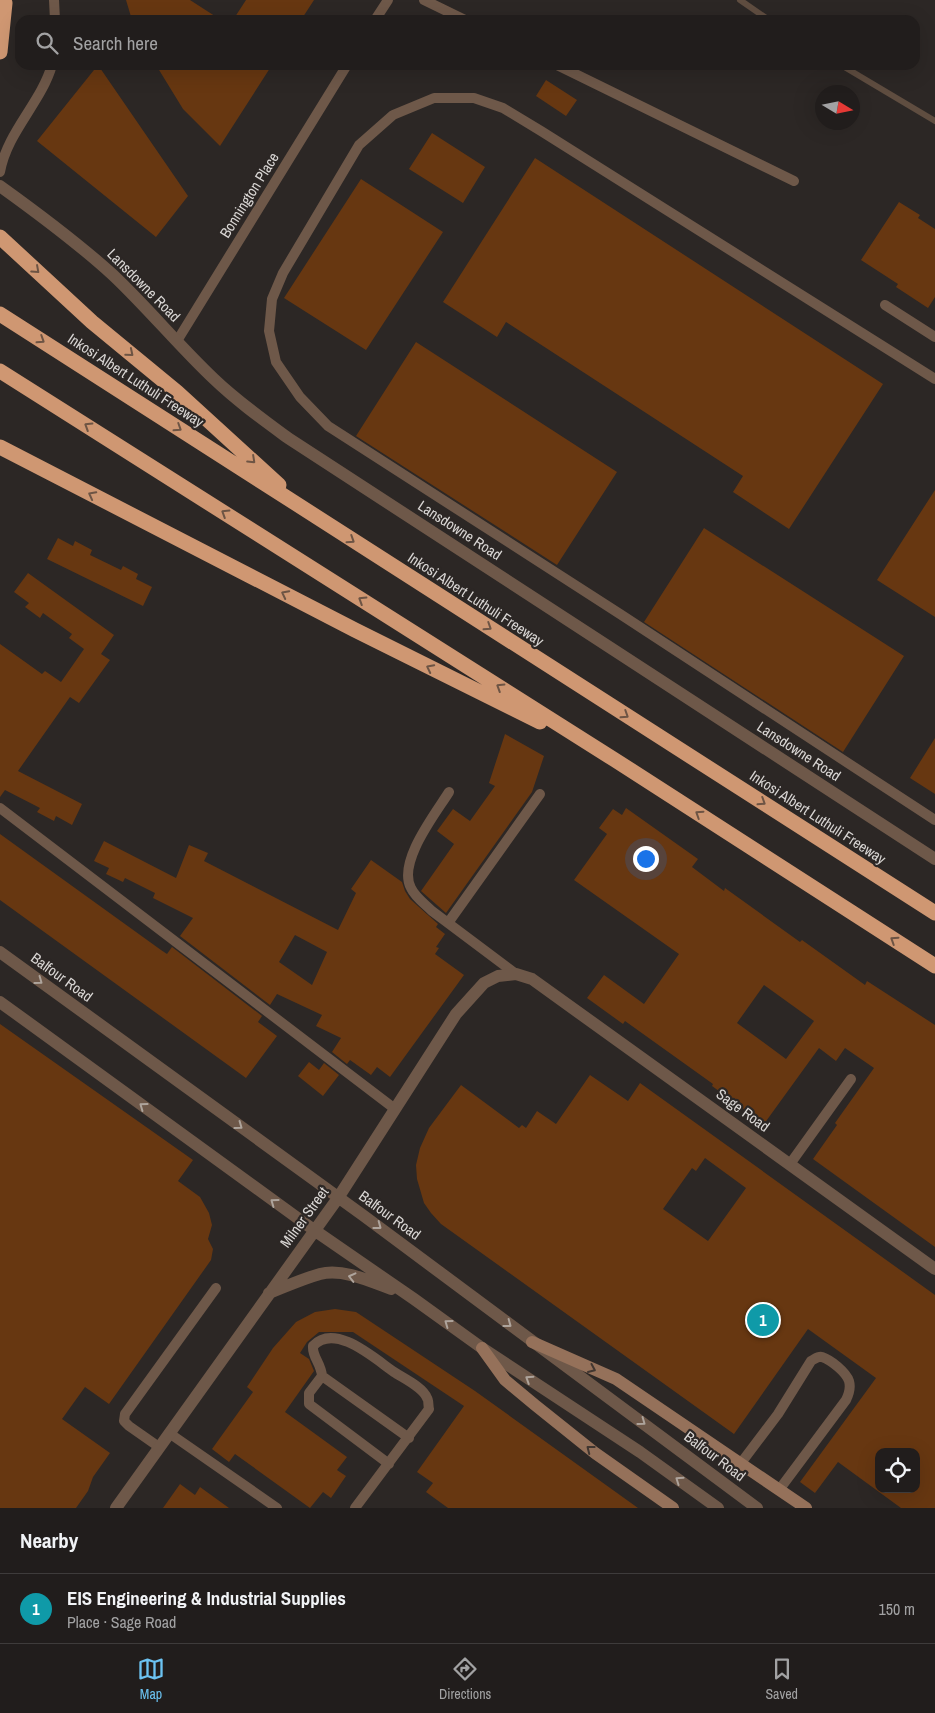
<!DOCTYPE html>
<html lang="en">
<head>
<meta charset="utf-8">
<style>
  :root { --surface:#211d1c; --page:#292625; --text:#f1f3f6; --muted:#a2a2a3; --line:#3e3b3b; --accent:#6cc3f2 }
  body { margin:0; font-family:"Archivo Narrow",sans-serif; background:var(--page); color:var(--text) }
  .controls { position:absolute; right:15px; bottom:15px; display:grid; overflow:hidden; border-radius:10px; box-shadow:0 5px 20px #0002 }
  .controls button { width:45px; height:45px; display:grid; place-items:center; padding:0; border:0; border-bottom:1px solid var(--line); background:var(--surface); color:var(--text); font:25px sans-serif }
  .compass { position:absolute; left:815px; top:85px; width:45px; height:45px; border-radius:50%; background:var(--surface); box-shadow:0 5px 20px #0002; rotate:100deg }
  .you { position:absolute; left:645px; top:858px; width:18px; height:18px; margin:-12px; border:4px solid #fff; border-radius:50%; background:#1a73e8; box-shadow:0 0 0 8px #1a73e833 }
  .badge { display:grid; place-items:center; width:32px; height:32px; border-radius:50%; background:var(--accent); color:#fff; font-size:16px; font-weight:700 }
  .pin { position:absolute; translate:-50% -50%; border:2px solid #fff; box-shadow:0 1px 5px #0006 }
  .list { margin:0; padding:0; list-style:none }
  h2 { display:flex; justify-content:space-between; align-items:center; height:65px; margin:0; padding:0 20px; font-size:21px }
  h2 small { font-size:16px; font-weight:400; color:var(--muted) }
  .list li { display:grid; grid-template-columns:32px 1fr auto; gap:15px; align-items:center; box-sizing:border-box; height:70px; padding:0 20px; border-top:1px solid var(--line) }
  .list b { display:block; font-size:19px; white-space:nowrap }
  .list p { margin:0; font-size:16px; white-space:nowrap; color:var(--muted) }
  .list em { font-size:16px; font-style:normal; color:var(--muted) }
  .icon { flex:none; width:28px; height:28px; fill:none; stroke:currentColor; stroke-width:2; stroke-linecap:round; stroke-linejoin:round }
  .map { position:relative; flex:none; width:935px; height:1508px; overflow:hidden }
  .search { position:absolute; background:var(--surface); box-shadow:0 5px 20px #0002; left:15px; right:15px; top:15px; height:55px; display:flex; align-items:center; gap:12px; box-sizing:border-box; padding:0 18px; border-radius:15px; color:var(--muted); font-size:19px }
  .sheet { height:135px; background:var(--surface) }
  nav { display:flex; justify-content:space-around; align-items:center; box-sizing:border-box; height:70px; border-top:1px solid var(--line); background:var(--surface); font-size:14px; color:var(--muted) }
  nav a { display:grid; justify-items:center; gap:2px }
  nav .on { color:var(--accent) }
  .map>svg:first-child { display:block }
  .lines { fill:none; stroke-linecap:round; stroke-linejoin:round }
  .stream { stroke:#5f4d40; stroke-width:6 }
  .building { fill:#673711; fill-rule:evenodd }
  .lane { stroke:#6e5849; stroke-width:10 }
  .street { stroke:#6e5849; stroke-width:12 }
  .secondary { stroke:#95715a; stroke-width:12 }
  .highway { stroke:#cf9772; stroke-width:15 }
  .oneway { stroke:#6d5444 }
  .oneway2 { stroke:#aea49c }
  .oneway3 { stroke:#413630 }
  .labels { text-anchor:middle; dominant-baseline:central; stroke-width:4.5; stroke-linejoin:round; paint-order:stroke }
  .street-label { font-size:15px; fill:#d9d6d4; stroke:#2c2725 }
</style>
</head>
<body>
<div class="map">
<svg width="935" height="1508" viewBox="0 0 935 1508">
  <rect width="100%" height="100%" fill="#2c2725"/>
  <g class="lines">
    <path class="stream" d="M740 0 769 20
      M841 65 935 121"/>
  </g>
  <path class="building" d="M126 0H190L221 20H132Z
    M246 0H314L301 20H233Z
    M98 65 188 196 156 237 37 141Z
    M156 65H272L220 146 183 109Z
    M546 80 577 100 566 116 536 96Z
    M432 133 485 167 463 203 409 169Z
    M535 158 883 384 789 529 733 492 743 476 506 322 497 337 443 302Z
    M361 179 443 232 366 350 284 298Z
    M899 202 920 215 918 218 935 229V297L928 308 896 287 898 284 861 260Z
    M416 342 617 472 557 565 356 436Z
    M935 490V617L877 580Z
    M704 528 904 656 843 752 644 622Z
    M58 538 73 546 75 541 92 550 90 555 121 570 123 566 138 574 136 579 152 587 143 606 47 559Z
    M28 573 114 635 101 654 110 660 79 703 70 697 18 771 82 804 72 825 56 816 54 821 37 812 40 808 5 790 0 797V644L42 674 45 671 61 682 84 649 69 638 72 634 43 613 40 618 25 607 29 603 14 592Z
    M505 734 544 756 532 792 446 913 421 891 454 844 437 831 453 809 470 821 495 786 489 783Z
    M935 738V794L910 778Z
    M626 808 698 859 692 867 724 891 725 888 800 942 802 940 865 985 867 981 935 1025V1247L813 1159 837 1125 835 1123 874 1068 845 1048 836 1061 819 1048 764 1124 712 1086 713 1084 625 1021 623 1024 587 998 604 975 644 1004 679 954 574 880 607 834 599 828 613 809 622 815ZM764 985 814 1021 786 1059 737 1023Z
    M0 834 161 950 167 954 172 947 262 1016 258 1022 277 1036 246 1078 0 900Z
    M104 841 176 878 189 845 208 853 204 861 338 930 356 893 351 889 371 860 402 882 405 891 410 899 438 924 436 927 445 934 436 947 439 948 435 954 464 975 390 1077 377 1067 371 1075 350 1060 347 1064 332 1052 341 1038 316 1026 322 1015 277 994 270 1005 180 936 193 918 153 898 155 893 125 878 123 882 106 874 109 868 94 861ZM295 935 327 952 312 985 279 962Z
    M0 1024 193 1160 178 1181 200 1197 209 1213 212 1225 208 1239 213 1249 211 1260 109 1404 85 1387 62 1419 110 1453 93 1477 88 1491 76 1508H0Z
    M309 1062 319 1070 324 1063 339 1075 323 1096 298 1076Z
    M590 1075 628 1101 640 1083 935 1295V1508H901L838 1462 815 1493 800 1482 876 1378 808 1329 734 1434 441 1224 431 1213 424 1203 417 1179 416 1165 420 1148 429 1128 461 1085 519 1128 522 1125 526 1128 537 1111 556 1124ZM705 1158 746 1188 708 1241 663 1209 692 1168 696 1171ZM879 1452H916V1489H879Z
    M335 1309 356 1312 475 1391 638 1508H448L426 1492 433 1483 417 1472 464 1406 353 1332H319L307 1342 300 1353 309 1359 314 1371 285 1412 347 1457 337 1470 346 1476 331 1498 323 1492 310 1508 235 1454 229 1462 212 1449 253 1392 247 1387 273 1348 296 1322 315 1312Z
    M180 1484 195 1495 200 1487 229 1508H163Z"/>
  <g class="lines">
    <path class="lane" d="M54 0 55 20
      M424 0 465 20
      M375 20 388 0
      M557 65 794 181
      M0 172C7 132 41 103 52 65
      M885 305 935 337
      M177 341 347 65
      M935 379 541 131 503 108 474 98H434L393 115 359 145 283 273 272 299 269 331 276 362 300 397 328 426 620 614 935 820
      M449 792C436 813 397 862 411 888 415 897 425 904 432 911L516 974
      M0 808 395 1109
      M448 923 540 794
      M790 1164 851 1079
      M322 1376C321 1363 312 1357 313 1346 335 1322 375 1359 394 1372 403 1378 423 1387 427 1398 429 1400 428 1406 429 1409L355 1508
      M169 1433 277 1508
      M159 1447 129 1426 124 1421 125 1414 216 1288
      M741 1463 778 1414 811 1361C815 1359 818 1356 822 1357 831 1360 846 1372 849 1381 851 1388 849 1394 846 1400L779 1490
      M389 1464 309 1404V1393L322 1376 409 1438"/>
    <path class="street" d="M0 186C39 214 78 243 113 275 148 308 179 346 214 379 237 401 262 419 288 438L935 859
      M0 952 364 1216 757 1508
      M0 1002 314 1230 414 1299 482 1348 640 1452 718 1508
      M269 1293C285 1287 302 1279 320 1274 342 1268 370 1281 391 1289
      M116 1508 338 1198 456 1014 484 983 498 976 516 974 532 979 935 1269"/>
    <path class="secondary" d="M532 1342 616 1379 806 1508
      M482 1348 505 1380 535 1405 595 1453 673 1508"/>
    <path class="highway" d="M0 52 5 3
      M0 237 92 322 177 392 279 485
      M0 314 935 913
      M0 371 615 760 935 966
      M0 447 355 630 540 722"/>
  </g>
  <defs><path id="oneway-chevron" d="M-2-3.5L2.5 0L-2 3.5" fill="none" stroke-width="1.6" stroke-linecap="round" stroke-linejoin="round" transform="scale(1.25)"/></defs>
  <g class="oneway">
    <use href="#oneway-chevron" transform="translate(36 270) rotate(42)"/>
    <use href="#oneway-chevron" transform="translate(41 340) rotate(33)"/>
    <use href="#oneway-chevron" transform="translate(130 353) rotate(40)"/>
    <use href="#oneway-chevron" transform="translate(88 426) rotate(-148)"/>
    <use href="#oneway-chevron" transform="translate(178 428) rotate(33)"/>
    <use href="#oneway-chevron" transform="translate(252 460) rotate(43)"/>
    <use href="#oneway-chevron" transform="translate(92 495) rotate(-152)"/>
    <use href="#oneway-chevron" transform="translate(225 513) rotate(-148)"/>
    <use href="#oneway-chevron" transform="translate(351 540) rotate(33)"/>
    <use href="#oneway-chevron" transform="translate(285 594) rotate(-153)"/>
    <use href="#oneway-chevron" transform="translate(362 600) rotate(-148)"/>
    <use href="#oneway-chevron" transform="translate(488 627) rotate(33)"/>
    <use href="#oneway-chevron" transform="translate(430 668) rotate(-153)"/>
    <use href="#oneway-chevron" transform="translate(500 687) rotate(-148)"/>
    <use href="#oneway-chevron" transform="translate(625 715) rotate(33)"/>
    <use href="#oneway-chevron" transform="translate(762 802) rotate(33)"/>
    <use href="#oneway-chevron" transform="translate(699 814) rotate(-147)"/>
    <use href="#oneway-chevron" transform="translate(894 940) rotate(-147)"/>
  </g>
  <g class="oneway2">
    <use href="#oneway-chevron" transform="translate(39 981) rotate(36)"/>
    <use href="#oneway-chevron" transform="translate(143 1106) rotate(-144)"/>
    <use href="#oneway-chevron" transform="translate(239 1126) rotate(36)"/>
    <use href="#oneway-chevron" transform="translate(274 1202) rotate(-144)"/>
    <use href="#oneway-chevron" transform="translate(378 1226) rotate(37)"/>
    <use href="#oneway-chevron" transform="translate(352 1277) rotate(-166)"/>
    <use href="#oneway-chevron" transform="translate(448 1323) rotate(-144)"/>
    <use href="#oneway-chevron" transform="translate(508 1324) rotate(37)"/>
    <use href="#oneway-chevron" transform="translate(529 1379) rotate(-147)"/>
    <use href="#oneway-chevron" transform="translate(642 1422) rotate(36)"/>
    <use href="#oneway-chevron" transform="translate(679 1480) rotate(-145)"/>
  </g>
  <g class="oneway3">
    <use href="#oneway-chevron" transform="translate(592 1369) rotate(24)"/>
    <use href="#oneway-chevron" transform="translate(590 1449) rotate(-142)"/>
  </g>
  <g class="labels">
    <g class="street-label">
      <text transform="translate(249 195) rotate(-58)">Bonnington Place</text>
      <text transform="translate(144 285) rotate(45)">Lansdowne Road</text>
      <text transform="translate(136 380) rotate(33)">Inkosi Albert Luthuli Freeway</text>
      <text transform="translate(460 530) rotate(33)">Lansdowne Road</text>
      <text transform="translate(476 599) rotate(33)">Inkosi Albert Luthuli Freeway</text>
      <text transform="translate(799 751) rotate(33)">Lansdowne Road</text>
      <text transform="translate(818 817) rotate(33)">Inkosi Albert Luthuli Freeway</text>
      <text transform="translate(62 977) rotate(36)">Balfour Road</text>
      <text transform="translate(743 1110) rotate(36)">Sage Road</text>
      <text transform="translate(390 1215) rotate(36)">Balfour Road</text>
      <text transform="translate(304 1217) rotate(-54)">Milner Street</text>
      <text transform="translate(715 1456) rotate(37)">Balfour Road</text>
    </g>
  </g>
</svg>
<div class="controls">
<button><svg class="icon" aria-label="locate" viewBox="0 0 24 24"><circle cx="12" cy="12" r="6"/><path d="M12 2v4M12 18v4M2 12h4M18 12h4"/></svg></button>
</div>
<svg class="compass" viewBox="-18 -18 36 36"><path d="M0-13l5 13h-10z" fill="#e53935"/><path d="M0 13l5-13h-10z" fill="#a2a2a3"/></svg>
<div class="you"></div>
<div class="pin badge" style="left:763px;top:1320px;background:#0f9aa8">1</div>
<div class="search"><svg class="icon" aria-label="search" viewBox="0 0 24 24"><circle cx="10" cy="10" r="6"/><path d="M15 15l6 6"/></svg>Search here</div>
</div>
<section class="sheet">
<h2>Nearby<small></small></h2>
<ul class="list">
<li><span class="badge" style="background:#0f9aa8">1</span><div><b>EIS Engineering &amp; Industrial Supplies</b><p>Place · Sage Road</p></div><em>150 m</em></li>
</ul>
</section>
<nav>
<a class="on"><svg class="icon" aria-label="map" viewBox="0 0 24 24"><path d="M3 6l6-2 6 2 6-2v14l-6 2-6-2-6 2zM9 4v14M15 6v14"/></svg>Map</a>
<a><svg class="icon" aria-label="directions" viewBox="0 0 24 24"><path d="M12 3l9 9-9 9-9-9zM9 14v-3h6M13 9l2 2-2 2"/></svg>Directions</a>
<a><svg class="icon" aria-label="saved" viewBox="0 0 24 24"><path d="M7 4h10v16l-5-4-5 4z"/></svg>Saved</a>
</nav>
</body>
</html>
